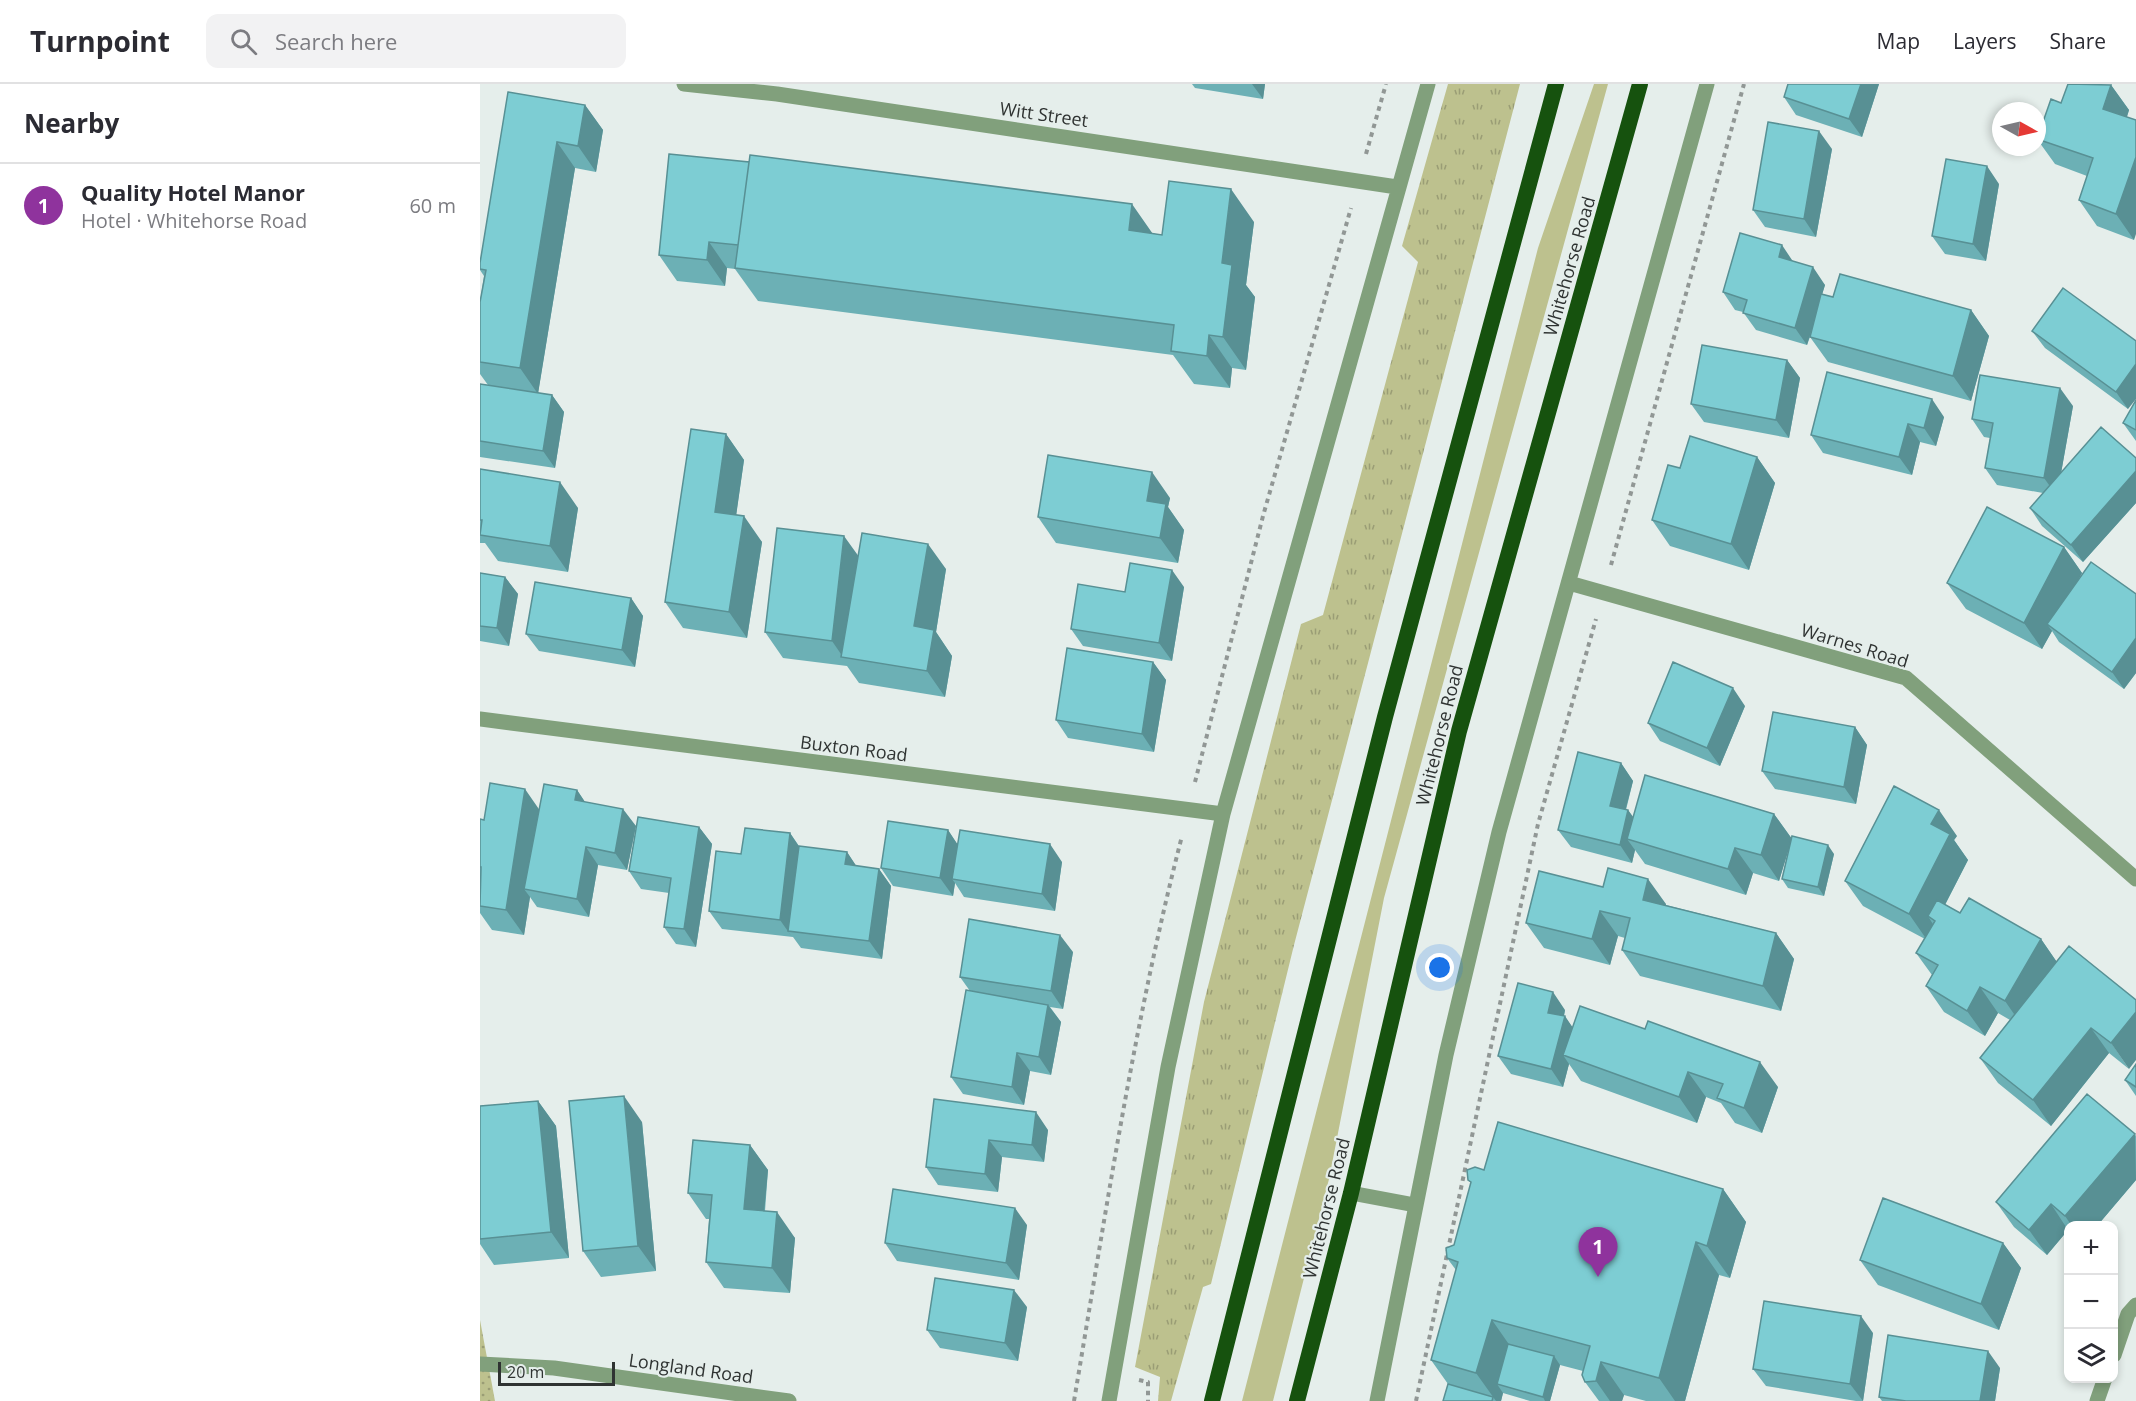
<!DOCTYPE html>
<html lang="en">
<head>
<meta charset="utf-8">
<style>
  :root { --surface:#fff; --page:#f2f2f3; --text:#2b2b33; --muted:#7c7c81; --line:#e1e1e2; --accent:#8f339d }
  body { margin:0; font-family:"Open Sans",sans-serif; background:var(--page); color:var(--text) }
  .controls { position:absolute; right:18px; bottom:18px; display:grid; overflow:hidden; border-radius:12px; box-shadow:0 3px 9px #0003 }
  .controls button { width:54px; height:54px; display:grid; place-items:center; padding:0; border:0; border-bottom:2px solid var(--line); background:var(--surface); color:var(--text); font:30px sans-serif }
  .compass { position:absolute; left:1512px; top:18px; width:54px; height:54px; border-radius:50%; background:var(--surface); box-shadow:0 3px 9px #0003; rotate:98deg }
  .scale { position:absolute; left:18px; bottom:15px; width:117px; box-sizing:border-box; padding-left:6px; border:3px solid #2f3332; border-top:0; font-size:16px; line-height:21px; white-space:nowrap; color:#2f3332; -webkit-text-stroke:4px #e5eeeb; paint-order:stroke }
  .you { position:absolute; left:960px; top:884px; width:21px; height:21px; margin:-15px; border:4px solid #fff; border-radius:50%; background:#1a73e8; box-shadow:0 0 0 9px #1a73e833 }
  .badge { display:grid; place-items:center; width:39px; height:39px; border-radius:50%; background:var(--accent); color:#fff; font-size:20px; font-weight:700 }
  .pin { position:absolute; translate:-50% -50px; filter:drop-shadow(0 2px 3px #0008) }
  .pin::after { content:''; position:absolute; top:32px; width:21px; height:18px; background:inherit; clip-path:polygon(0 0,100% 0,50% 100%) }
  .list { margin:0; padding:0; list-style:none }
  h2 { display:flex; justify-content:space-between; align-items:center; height:78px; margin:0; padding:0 24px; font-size:26px }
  h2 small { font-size:20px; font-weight:400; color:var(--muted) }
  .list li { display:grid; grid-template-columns:39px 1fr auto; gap:18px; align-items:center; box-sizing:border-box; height:84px; padding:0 24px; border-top:2px solid var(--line) }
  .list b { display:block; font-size:22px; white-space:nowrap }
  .list p { margin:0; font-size:20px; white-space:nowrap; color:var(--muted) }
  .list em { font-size:20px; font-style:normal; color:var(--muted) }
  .icon { flex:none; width:33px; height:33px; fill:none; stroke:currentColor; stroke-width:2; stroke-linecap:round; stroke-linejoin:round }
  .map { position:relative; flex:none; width:1656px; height:1317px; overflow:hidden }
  header { display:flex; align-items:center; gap:36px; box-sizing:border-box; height:84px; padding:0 30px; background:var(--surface); border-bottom:2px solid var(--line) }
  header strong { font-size:28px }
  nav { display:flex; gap:33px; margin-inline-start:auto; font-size:21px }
  .search { width:420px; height:54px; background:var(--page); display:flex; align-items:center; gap:15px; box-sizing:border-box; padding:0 21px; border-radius:12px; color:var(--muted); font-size:22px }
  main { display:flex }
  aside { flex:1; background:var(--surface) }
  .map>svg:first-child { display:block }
  .grass { fill:url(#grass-tufts) }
  .park { fill:url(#park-dots) }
  .garden { fill:#bdc18e }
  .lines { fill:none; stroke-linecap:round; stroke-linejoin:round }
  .path { stroke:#919795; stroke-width:4; stroke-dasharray:4.5 4.5; stroke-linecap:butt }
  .service { stroke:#81a07c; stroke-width:15 }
  .minor { stroke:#81a07c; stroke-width:15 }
  .trunk { stroke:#16520e; stroke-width:16 }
  .wall { fill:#6cb0b5 }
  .shaded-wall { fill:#589094 }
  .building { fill:#7dcdd3; stroke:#589094; stroke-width:1.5 }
  .labels { text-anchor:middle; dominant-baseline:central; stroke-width:4.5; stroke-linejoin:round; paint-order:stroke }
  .street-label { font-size:18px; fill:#2f3332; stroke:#e5eeeb }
</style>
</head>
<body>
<header>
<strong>Turnpoint</strong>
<div class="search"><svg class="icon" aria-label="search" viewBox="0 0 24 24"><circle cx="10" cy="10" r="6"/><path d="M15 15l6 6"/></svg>Search here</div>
<nav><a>Map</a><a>Layers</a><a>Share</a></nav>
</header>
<main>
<aside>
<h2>Nearby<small></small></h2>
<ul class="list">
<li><span class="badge">1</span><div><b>Quality Hotel Manor</b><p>Hotel · Whitehorse Road</p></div><em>60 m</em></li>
</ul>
</aside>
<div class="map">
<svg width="1656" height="1317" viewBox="0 0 1656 1317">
  <defs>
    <pattern id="grass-tufts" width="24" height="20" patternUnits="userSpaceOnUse" patternTransform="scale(1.5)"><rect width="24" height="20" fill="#bdc18e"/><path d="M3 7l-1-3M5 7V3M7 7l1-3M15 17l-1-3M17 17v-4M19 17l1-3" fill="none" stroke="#9a9d75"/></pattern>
    <pattern id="park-dots" width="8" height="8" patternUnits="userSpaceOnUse" patternTransform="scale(1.5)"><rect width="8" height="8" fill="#bdc18e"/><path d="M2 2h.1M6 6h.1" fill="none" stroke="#9a9d75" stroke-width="1.8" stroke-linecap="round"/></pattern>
  </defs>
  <rect width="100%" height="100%" fill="#e5eeeb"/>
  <path class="grass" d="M968 0H1040L814 861 731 1200 723 1203 691 1317H678L680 1293 655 1283 724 918 821 540 843 531 938 178 922 162Z"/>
  <path class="park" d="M0 1236 15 1317H0Z"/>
  <path class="garden" d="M1114 0H1128L904 814 849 1095 793 1317H762L1058 164Z"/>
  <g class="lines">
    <path class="path" d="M886 70 906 0
      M1131 481 1264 0
      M715 698 783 432 871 124
      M659 1296 668 1298V1317
      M594 1317C626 1128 654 938 702 752
      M936 1317 1058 740 1116 535"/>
    <path class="service" d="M871 1109 935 1121"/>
    <path class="minor" d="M204 0 297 10 917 103
      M1089 499 1426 594 1656 795
      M0 635 743 730
      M1634 1271 1648 1230 1656 1221
      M0 1280 74 1284 309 1317
      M629 1317 688 983 743 730 948 0
      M897 1317 966 971 1019 748 1227 0
      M1617 1317 1625 1294"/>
    <path class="trunk" d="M732 1317 905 633 1076 0
      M817 1317 871 1109 979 647 1160 0"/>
  </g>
  <path class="wall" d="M712 0H785L783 15 715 4Z
    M1308 0H1399L1382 53 1316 31 1304 13Z
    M1631 1 1649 26 1647 33 1654 156 1617 142 1599 116 1607 92 1575 80 1557 55 1581 19Z
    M28 8 105 21 123 46 116 88 95 84 58 309 72 311 84 328 75 384 0 373V300L8 301 0 290V218L4 192 0 186V179Z
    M1352 65 1336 153 1285 143 1273 126Z
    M189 70 682 151 774 138 766 201 775 213 766 286 752 284 750 304 714 300 693 271 278 217 255 185 247 184 245 202 197 197 179 171Z
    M1519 100 1506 177 1465 170 1452 152Z
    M1313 178 1345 201 1342 210 1353 213 1491 226 1509 252 1491 317 1348 278 1330 253 1327 261 1276 246 1263 228 1255 226 1243 208Z
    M1552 247 1656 257 1648 325 1565 264Z
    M1307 276 1320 294 1309 354 1224 338 1211 320Z
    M1656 316V357L1643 339Z
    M1593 322 1581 389 1656 374V419L1603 478 1562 442 1550 424 1563 409 1517 401 1505 384 1510 354 1504 353 1492 335Z
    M1464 333 1456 362 1440 358 1432 391 1343 369 1331 351Z
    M246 350 264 376 256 431 282 458 267 554 203 544 185 518Z
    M1277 373 1295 399 1269 486 1190 462 1172 436 1200 384Z
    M0 385 98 424 88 488 18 477 5 459H0Z
    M690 414 688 423 704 446 698 479 576 459 558 433Z
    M1584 463 1602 489 1598 496 1656 510V589L1644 605 1579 558 1572 547 1562 565 1486 525 1467 499Z
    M378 471 466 485 456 548 472 572 465 613 379 599 367 582 303 574 285 548Z
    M0 489 25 493 38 510 29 562 0 557Z
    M704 503 692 577 603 562 591 545 645 508Z
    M151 514 163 532 155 583 59 567 46 550Z
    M673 578 686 596 674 668 588 654 576 636Z
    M1265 622 1240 682 1180 657 1168 639Z
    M1375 643 1387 661 1376 720 1295 705 1282 687Z
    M1141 679 1153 697 1146 726H1148L1153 733 1294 730 1312 755 1354 770 1344 812 1308 804 1302 795 1311 756 1299 797 1273 789 1266 811 1165 780 1155 766 1152 779 1091 763 1078 746Z
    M97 706 105 718 156 742 147 786 118 781 109 833 57 823 50 813 44 851 12 846 0 829V735L4 736 59 725Z
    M219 743 232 760 216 863 196 860 184 843 189 809 161 805 149 787Z
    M468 746 477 760 582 778 575 827 484 813 475 799 473 812 413 802 401 784Z
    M310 749 319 762 367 768 376 782 399 785 411 802 402 875 321 864 313 853 242 845 229 827 261 770Z
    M1477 752 1474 756 1488 776 1465 821 1480 829 1561 855 1649 985 1629 969 1571 1042 1518 999 1500 974 1530 936 1518 929 1505 952 1464 928 1446 902 1452 891 1436 869 1445 855 1383 822 1365 797Z
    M1059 787 1186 820V821L1296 849 1314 875 1301 927 1160 892 1142 866 1145 854 1138 852 1130 881 1064 864 1046 839Z
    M593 868 583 925 570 923 581 938 571 991 550 987 544 1021 483 1010 471 993 490 907 480 893Z
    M1085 926 1084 932 1093 944 1298 1003 1282 1049 1255 1039 1241 1019 1226 1013 1217 1039 1101 997 1089 980 1083 1003 1031 990 1018 972Z
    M1656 980V1012L1645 996Z
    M454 1015 568 1046 564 1078 522 1073 518 1108 458 1101 446 1083Z
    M58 1017 76 1042 89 1174 14 1181 0 1160V1022Z
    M162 1038 176 1187 121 1193 103 1167Z
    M1656 1051V1096L1617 1142H1588V1146L1567 1171 1534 1143 1516 1118Z
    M270 1061 288 1086 285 1127 315 1154 310 1209 244 1204 226 1178 229 1135H226L208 1109Z
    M1004 1086 1243 1105 1266 1138 1250 1194 1239 1191 1205 1317H1166L1144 1311 1142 1317H1119L1105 1298 1103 1287 1080 1281 1070 1317H1050L1023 1309 1021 1317H963L968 1300 951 1276 976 1186 967 1174 974 1161 991 1099 988 1096Z
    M547 1141 539 1196 417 1177 405 1159Z
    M1523 1159 1541 1184 1519 1246 1398 1201 1380 1176Z
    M547 1223 538 1277 460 1264 447 1246Z
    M1393 1249 1383 1317H1376L1286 1302 1273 1285Z
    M1520 1284 1515 1317H1402L1399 1313Z"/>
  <path class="shaded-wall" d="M772 0H785L783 15Z
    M1381 0H1399L1382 53 1369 35Z
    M1631 1 1649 26 1641 50 1623 25Z
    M105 21 123 46 116 88 98 62Z
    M1339 47 1352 65 1336 153 1324 135Z
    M77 58 95 84 58 310 40 284Z
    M1656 73V150L1654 156 1636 130Z
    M1507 82 1519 100 1506 177 1493 160Z
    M751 105 774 138 766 201 775 213 766 286 743 253 742 179Z
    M652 120 675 153 649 146Z
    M229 158 247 184 245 202 227 176Z
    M1302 161 1314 179 1299 173Z
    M1333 183 1345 201 1327 261 1315 244Z
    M1491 226 1509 252 1491 317 1473 292Z
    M729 251 752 284 750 304 727 272Z
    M1307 276 1320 294 1309 354 1296 336Z
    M1656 280V315L1648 325 1636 308Z
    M1580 304 1593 322 1577 412 1564 394Z
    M72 311 84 328 75 384 63 367Z
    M1452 315 1464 333 1456 362 1444 344Z
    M1428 340 1440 358 1432 391 1419 373Z
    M246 350 264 376 253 454 235 428Z
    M1277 373 1295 399 1269 486 1251 460Z
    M1656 387V419L1603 478 1591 461Z
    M672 388 690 414 688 423 704 446 698 479 680 454 667 417Z
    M80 398 98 424 88 488 70 462Z
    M264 432 282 458 267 554 249 528Z
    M364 452 382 477 363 573 352 557Z
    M448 460 466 485 456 548 472 572 465 613 447 587 434 542Z
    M1584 463 1602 489 1573 544 1567 540 1572 547 1562 565 1544 539Z
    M692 486 704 503 692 577 679 559Z
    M25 493 38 510 29 562 17 544Z
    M151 514 163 532 155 583 142 566Z
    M1656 554V589L1644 605 1632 588Z
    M673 578 686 596 674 668 662 650Z
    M1253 604 1265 622 1240 682 1227 664Z
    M1375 643 1387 661 1376 720 1364 703Z
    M1141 679 1153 697 1142 739 1130 722Z
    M45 705 63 731 44 805 50 813 44 851 26 826Z
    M97 706 109 724 95 716Z
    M143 725 156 742 147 786 135 769Z
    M1148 726 1161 744 1147 755 1155 766 1152 779 1140 761Z
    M1459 726 1477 752 1474 756 1488 776 1456 838 1448 832 1454 842 1447 856 1429 830 1451 740Z
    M1294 730 1312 755 1299 797 1281 771Z
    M219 743 232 760 216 863 204 845Z
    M468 746 480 764 472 795 475 799 473 812 460 794Z
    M310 749 322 767 308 847 312 853 300 836Z
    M570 760 582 778 575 827 562 810Z
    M1348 761 1354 770 1344 812 1338 803Z
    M106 763 118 781 109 833 97 815Z
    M1255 764 1273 789 1266 811 1248 785Z
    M367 768 379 786 365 780Z
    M399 785 411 802 402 875 389 857Z
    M1168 795 1186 820 1181 841 1163 816Z
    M1120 827 1138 852 1130 881 1112 855Z
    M1296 849 1314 875 1301 927 1283 902Z
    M580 851 593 868 583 925 571 907Z
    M1561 855 1579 881 1543 943 1525 917Z
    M1500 903 1518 929 1505 952 1487 927Z
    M1073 908 1085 926 1081 946 1068 929Z
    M568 921 581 938 571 991 559 973Z
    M1656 928V976L1649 985 1631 959Z
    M1085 932 1097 950 1083 971 1089 980 1083 1003 1071 985Z
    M1611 944 1629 969 1571 1042 1553 1016Z
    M537 969 550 987 544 1021 532 1003Z
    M1280 978 1298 1003 1282 1049 1264 1024Z
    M1208 988 1226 1013 1217 1039 1199 1013Z
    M144 1012 162 1038 176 1187 158 1162Z
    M58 1017 76 1042 89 1174 71 1148Z
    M556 1028 568 1046 564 1078 552 1061Z
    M1655 1050 1656 1096 1617 1142H1592L1585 1132Z
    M509 1056 522 1073 518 1108 505 1090Z
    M270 1061 288 1086 282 1151 264 1125Z
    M1243 1105 1266 1138 1250 1194 1227 1162Z
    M1571 1120 1588 1146 1567 1171 1549 1146Z
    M535 1124 547 1141 539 1196 526 1179Z
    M297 1128 315 1154 310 1209 292 1184Z
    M1216 1158 1239 1191 1205 1317H1195L1179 1294Z
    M1523 1159 1541 1184 1519 1246 1501 1220Z
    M534 1206 547 1223 538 1277 525 1259Z
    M1381 1232 1393 1249 1383 1317 1370 1300Z
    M1012 1236 1035 1269 1017 1300 1023 1309 1021 1317H1016L996 1289Z
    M1508 1267 1520 1284 1515 1317H1500Z
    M1074 1272 1080 1281 1070 1317H1065L1063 1313Z
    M1121 1278 1144 1311 1142 1317H1130L1116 1297Z"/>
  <path class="building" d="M1308 0H1381L1369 35 1304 13Z
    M1588 0 1631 1 1623 25 1656 36V73L1636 130 1599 116 1613 74 1557 55 1571 15 1581 19Z
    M28 8 105 21 98 62 77 58 40 284 0 278V218L6 186 0 185V179Z
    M1288 38 1339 47 1324 135 1273 126Z
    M189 70 269 78 258 161 229 158 227 176 179 171Z
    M270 71 652 120 649 146 682 151 689 97 751 105 742 179 752 181 743 253 729 251 727 272 691 267 694 241 255 184Z
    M1466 75 1507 82 1493 160 1452 152Z
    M1260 149 1302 161 1299 173 1333 183 1315 244 1263 229 1267 216 1243 208Z
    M1360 190 1491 226 1473 292 1330 253 1341 210 1353 213Z
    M1583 204 1656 257V280L1636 308 1552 247Z
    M1222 261 1307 276 1296 336 1211 320Z
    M1347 288 1452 315 1444 344 1428 340 1419 373 1331 351Z
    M1500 291 1580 304 1564 394 1505 384 1513 339 1492 335Z
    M0 300 72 311 63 367 0 357Z
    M1656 316V346L1643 339Z
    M1621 343 1656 374V387L1591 461 1550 424Z
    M211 345 246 350 235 428 264 432 249 528 185 518Z
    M1210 352 1277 373 1251 460 1172 436 1188 381 1200 384Z
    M568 371 672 388 667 417 686 420 680 454 558 433Z
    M0 385 80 398 70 462 0 451 2 436H0Z
    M1507 423 1584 463 1544 539 1467 499Z
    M297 444 364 452 352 557 285 548Z
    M382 449 448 460 434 542 454 546 447 587 361 573Z
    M1611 478 1656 510V554L1632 588 1567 540Z
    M650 479 692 486 679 559 591 545 598 500 645 508Z
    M0 489 25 493 17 544 0 542Z
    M55 498 151 514 142 566 46 550Z
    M587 564 673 578 662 650 576 636Z
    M1193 578 1253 604 1227 664 1168 639Z
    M1293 628 1375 643 1364 703 1282 687Z
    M1098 668 1141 679 1130 722 1148 726 1140 761 1078 746Z
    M1165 691 1294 730 1281 771 1255 764 1248 785 1147 755Z
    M10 699 45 705 26 826 0 822 1 783H0V735L4 736Z
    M64 700 97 706 95 716 143 725 135 769 106 763 97 815 44 805Z
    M1414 702 1459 726 1451 740 1470 750 1429 830 1365 797Z
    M158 733 219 743 204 845 184 843 191 794 149 787Z
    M408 737 468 746 460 794 401 784Z
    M265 744 310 749 300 836 229 827 236 767 261 770Z
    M480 746 570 760 562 810 472 795Z
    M1312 752 1348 761 1338 803 1302 795Z
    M319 762 367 768 365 780 399 785 389 857 308 847Z
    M1128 784 1168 795 1163 816 1296 849 1283 902 1142 866 1150 834 1120 827 1112 855 1046 839 1059 787 1123 803Z
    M1489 814 1561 855 1525 917 1500 903 1487 927 1446 902 1458 881 1436 869 1455 837 1448 832 1457 816 1480 829Z
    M489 835 580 851 571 907 480 893Z
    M1589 862 1656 916V928L1631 959 1611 944 1553 1016 1500 974Z
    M1038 899 1073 908 1068 929 1085 932 1071 985 1018 972Z
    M486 906 568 921 559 973 537 969 532 1003 471 993Z
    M1100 922 1165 945 1168 937 1280 978 1264 1024 1237 1014 1243 1000 1208 988 1199 1013 1083 971Z
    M1656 980V1003L1645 996Z
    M1607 1010 1655 1050 1585 1132 1571 1120 1549 1146 1516 1118Z
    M144 1012 158 1162 103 1167 89 1017Z
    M454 1015 556 1028 552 1061 509 1056 505 1090 446 1083Z
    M58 1017 71 1148 0 1155V1022Z
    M1018 1038 1243 1105 1227 1162 1216 1158 1179 1294 1121 1278 1116 1297 1105 1298 1102 1291 1110 1262 1012 1236 996 1289 951 1276 978 1178 967 1174 966 1164 974 1161 991 1098 988 1096 987 1086 995 1083 1004 1086Z
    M213 1056 270 1061 264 1125 297 1128 292 1184 226 1178 232 1111 208 1109Z
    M413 1105 535 1124 526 1179 405 1159Z
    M1403 1114 1523 1159 1501 1220 1380 1176Z
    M455 1194 534 1206 525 1259 447 1246Z
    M1284 1217 1381 1232 1370 1300 1273 1285Z
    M1408 1251 1508 1267 1500 1317H1426L1399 1313Z
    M1028 1260 1074 1272 1063 1313 1017 1300Z
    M968 1300 1013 1313 1012 1317H963Z"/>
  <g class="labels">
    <g class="street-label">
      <text transform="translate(564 30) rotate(8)">Witt Street</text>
      <text transform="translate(1089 182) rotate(-74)">Whitehorse Road</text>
      <text transform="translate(1375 561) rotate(17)">Warnes Road</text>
      <text transform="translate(959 651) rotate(-76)">Whitehorse Road</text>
      <text transform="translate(374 664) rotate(7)">Buxton Road</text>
      <text transform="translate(846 1124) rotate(-76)">Whitehorse Road</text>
      <text transform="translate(211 1284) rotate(8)">Longland Road</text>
    </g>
  </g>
</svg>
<div class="controls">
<button>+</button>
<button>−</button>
<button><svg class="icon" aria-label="layers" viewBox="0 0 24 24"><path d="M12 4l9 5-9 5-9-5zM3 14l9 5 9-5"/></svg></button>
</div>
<svg class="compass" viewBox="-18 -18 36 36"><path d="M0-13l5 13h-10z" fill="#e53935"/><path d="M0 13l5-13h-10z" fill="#7c7c81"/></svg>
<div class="scale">20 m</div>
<div class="you"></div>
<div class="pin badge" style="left:1118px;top:1193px">1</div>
</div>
</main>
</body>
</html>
